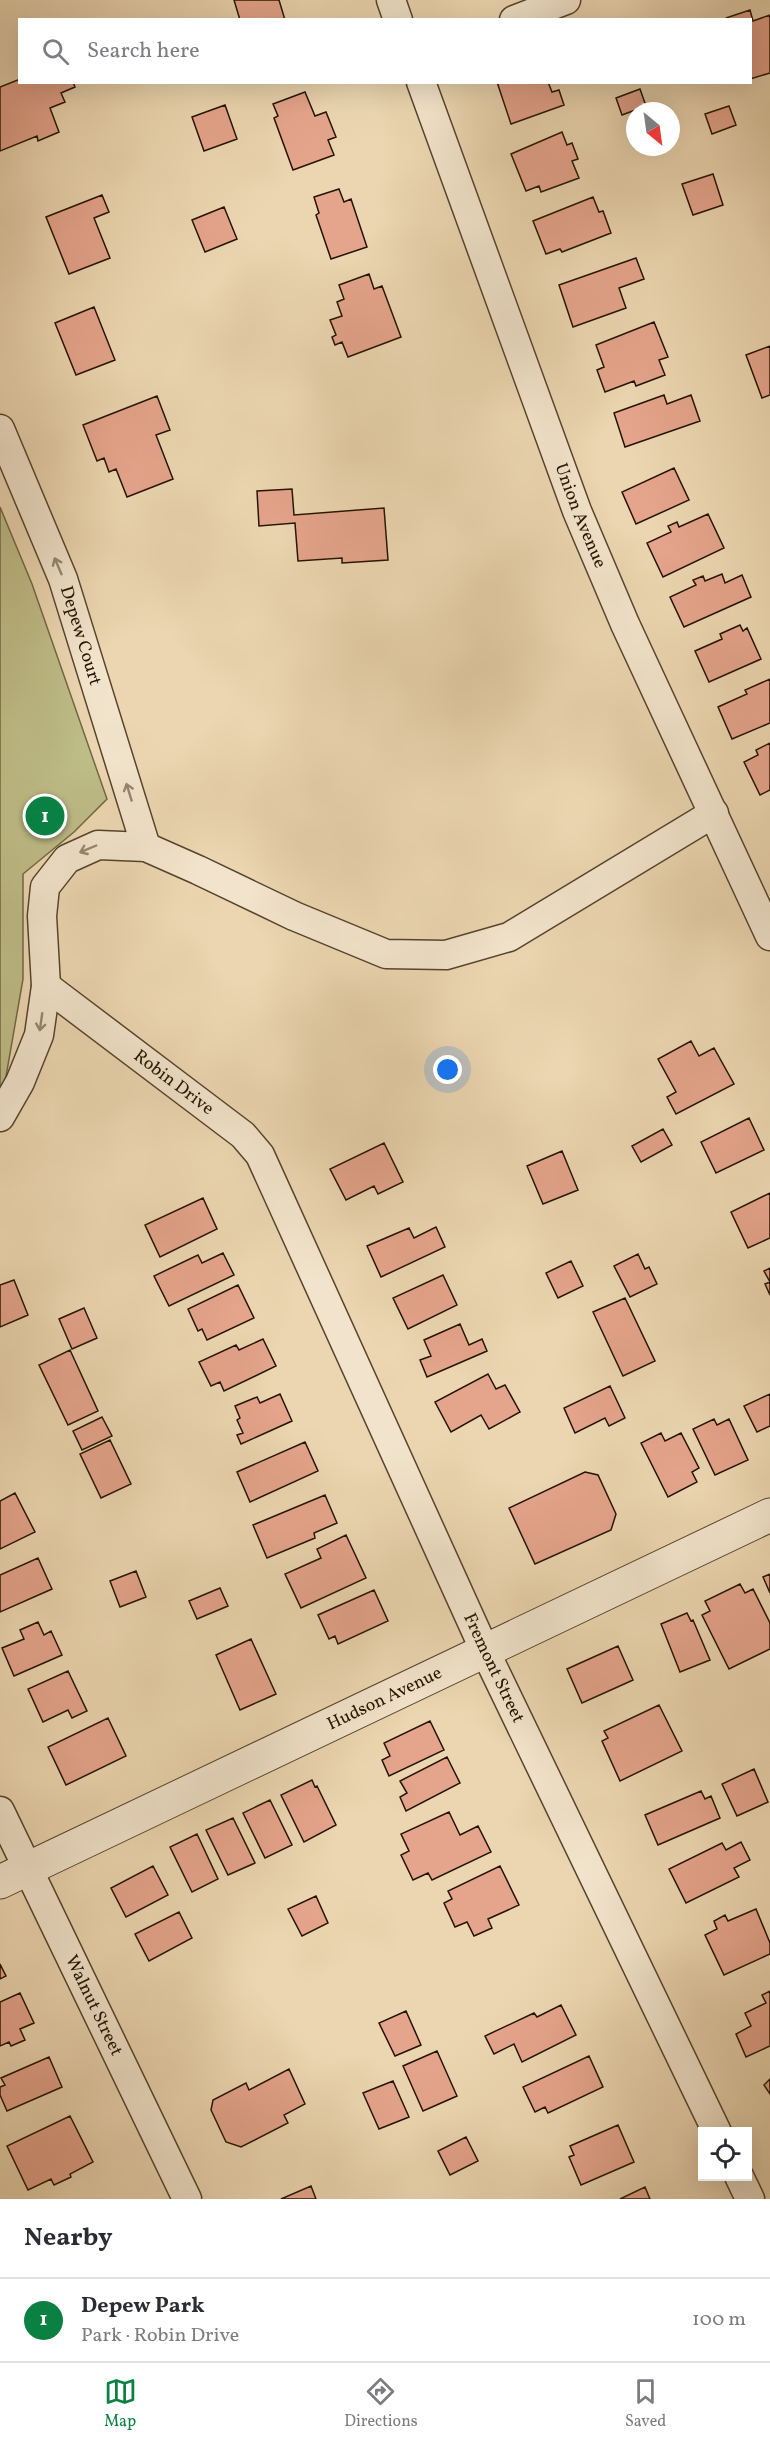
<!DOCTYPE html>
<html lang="en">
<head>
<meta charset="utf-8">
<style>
  :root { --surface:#fff; --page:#f7f7f7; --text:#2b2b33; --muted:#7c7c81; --line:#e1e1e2; --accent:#0b8043 }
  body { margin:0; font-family:Vollkorn,serif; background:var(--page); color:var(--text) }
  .controls { position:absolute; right:18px; bottom:18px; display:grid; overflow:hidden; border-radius:0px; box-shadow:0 6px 24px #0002 }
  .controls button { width:54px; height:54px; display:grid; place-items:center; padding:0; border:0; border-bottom:2px solid var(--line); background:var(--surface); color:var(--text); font:30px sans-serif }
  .compass { position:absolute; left:626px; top:102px; width:54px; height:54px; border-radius:50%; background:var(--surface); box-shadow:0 6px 24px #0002; rotate:151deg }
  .you { position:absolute; left:448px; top:1070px; width:21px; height:21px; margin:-15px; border:4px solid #fff; border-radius:50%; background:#1a73e8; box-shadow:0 0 0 9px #1a73e833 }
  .badge { display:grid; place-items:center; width:39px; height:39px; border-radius:50%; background:var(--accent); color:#fff; font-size:20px; font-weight:700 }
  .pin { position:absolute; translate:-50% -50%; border:3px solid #fff; box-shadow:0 2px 6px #0006 }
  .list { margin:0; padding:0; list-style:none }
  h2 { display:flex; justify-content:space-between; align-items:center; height:78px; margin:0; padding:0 24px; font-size:26px }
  h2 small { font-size:20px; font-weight:400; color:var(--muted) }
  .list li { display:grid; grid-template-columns:39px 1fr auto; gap:18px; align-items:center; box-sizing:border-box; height:84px; padding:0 24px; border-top:2px solid var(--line) }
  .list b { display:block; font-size:22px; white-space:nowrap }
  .list p { margin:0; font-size:20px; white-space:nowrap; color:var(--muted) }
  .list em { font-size:20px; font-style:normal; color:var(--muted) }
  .icon { flex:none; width:33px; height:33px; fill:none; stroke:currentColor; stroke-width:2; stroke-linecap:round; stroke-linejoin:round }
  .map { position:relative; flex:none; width:770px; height:2199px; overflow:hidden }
  .search { position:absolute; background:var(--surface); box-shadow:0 6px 24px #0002; left:18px; right:18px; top:18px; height:66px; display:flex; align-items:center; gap:15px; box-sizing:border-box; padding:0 21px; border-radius:0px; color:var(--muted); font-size:22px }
  .sheet { height:162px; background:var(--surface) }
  nav { display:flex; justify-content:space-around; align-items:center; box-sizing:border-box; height:84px; border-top:2px solid var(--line); background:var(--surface); font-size:16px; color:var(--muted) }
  nav a { display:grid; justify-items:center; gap:3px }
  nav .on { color:var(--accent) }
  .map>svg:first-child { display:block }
  .green { fill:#bebc87; stroke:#726844; stroke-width:1.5 }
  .building { fill:#e5a48c; stroke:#251400; stroke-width:1.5 }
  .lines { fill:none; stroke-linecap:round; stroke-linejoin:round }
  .minor-casing { stroke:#56442c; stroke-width:31 }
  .tertiary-casing { stroke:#56442c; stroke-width:35 }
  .minor { stroke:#f2e4cc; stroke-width:28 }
  .tertiary { stroke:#f2e4cc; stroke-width:33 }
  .oneway { stroke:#968670 }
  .labels { text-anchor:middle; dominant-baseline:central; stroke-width:5; stroke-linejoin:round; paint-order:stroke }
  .street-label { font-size:18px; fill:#251400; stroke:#f2e4cc }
</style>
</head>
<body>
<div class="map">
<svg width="770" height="2199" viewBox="0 0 770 2199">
  <rect width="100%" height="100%" fill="#ebd6b1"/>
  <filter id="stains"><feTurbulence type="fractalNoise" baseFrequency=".00333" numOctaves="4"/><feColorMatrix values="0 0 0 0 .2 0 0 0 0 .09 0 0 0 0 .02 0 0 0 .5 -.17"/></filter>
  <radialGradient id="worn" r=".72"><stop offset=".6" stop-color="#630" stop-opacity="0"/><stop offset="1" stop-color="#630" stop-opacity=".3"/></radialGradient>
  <path class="green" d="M0 507 32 584 107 799 74 832 23 874V979L4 1088 0 1092Z"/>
  <path class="building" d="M234 0H279L285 20H240Z
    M750 10 753 21 770 15V73L750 79V20L726 18Z
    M20 79V82H73L75 87 61 93 65 102 50 108 59 132 38 141 37 136 0 151V87Z
    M497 82H548L552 92 559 90 564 105 511 124Z
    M640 89 646 106 622 115 616 98Z
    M305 92 315 116 326 112 336 137 328 140 334 155 293 170 274 118 278 116 273 104Z
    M225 105 237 139 204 151 192 117Z
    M729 106 736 125 712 134 705 114Z
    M562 132 567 145 572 143 578 159 572 161 579 178 541 192 539 186 526 191 511 154Z
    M713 174 723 205 693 215 682 184Z
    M339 189 344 202 351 199 367 247 331 259 316 215 319 213 314 197Z
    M102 195 109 212 94 218 110 258 69 274 46 217Z
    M593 197 599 212 603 211 611 233 562 252 560 249 546 254 533 221Z
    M224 207 237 239 205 252 192 220Z
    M636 258 644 279 619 288 626 308 573 327 559 285Z
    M369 274 374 289 382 286 401 337 348 357 342 342 335 345 332 337 336 335 330 320 342 316 337 302 344 299 339 285Z
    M94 307 115 360 76 375 55 323Z
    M654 322 668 357 659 360 665 375 636 386 634 381 605 392 597 370 604 367 596 345Z
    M770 346V395L762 398 746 355Z
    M664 395 667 404 691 395 700 421 625 447 614 413Z
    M157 396 170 430 156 435 173 479 127 497 116 469 109 472 104 458 97 461 83 425Z
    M674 468 689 500 636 524 622 492Z
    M292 489 294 515 384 508 388 560 342 563V558L298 561 295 523 259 526 257 491Z
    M708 514 724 548 663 577 647 543 671 532 668 526 677 522 679 527Z
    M722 574 725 583 742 575 751 597 684 627 670 597 696 585 693 580 703 576 705 581Z
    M740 625 743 631 747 628 761 659 709 682 695 651 722 639 720 634Z
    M770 679V723L732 739 718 707 747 694 745 690Z
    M770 743V790L760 795 744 762 758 755 756 750Z
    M691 1041 699 1056 714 1048 734 1084 676 1114 667 1097 676 1092 658 1059Z
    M749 1118 764 1150 716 1173 701 1142Z
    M663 1129 672 1145 641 1162 632 1146Z
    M384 1143 403 1182 378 1194 374 1186 346 1200 330 1169Z
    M562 1151 578 1190 543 1204 527 1166Z
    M770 1193V1238L748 1248 731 1212Z
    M203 1198 217 1229 160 1257 145 1225Z
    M436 1227 445 1247 381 1277 367 1246 409 1228 414 1238Z
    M223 1253 234 1275 169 1306 154 1276 198 1255 202 1263Z
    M638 1254 645 1269 649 1267 657 1284 630 1297 614 1266Z
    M571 1261 583 1286 558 1298 546 1273Z
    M770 1268V1295L765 1284 770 1282 764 1271Z
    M443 1275 457 1305 408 1329 393 1298Z
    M14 1280 28 1315 0 1327V1285Z
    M238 1285 254 1318 207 1340 202 1329 198 1331 188 1309Z
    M625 1298 655 1361 623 1376 593 1312Z
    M84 1308 97 1338 72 1349 59 1319Z
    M460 1324 469 1345 482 1339 487 1351 427 1377 420 1360 431 1356 424 1340Z
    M263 1339 276 1366 224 1391 220 1382 211 1386 199 1362 236 1345 239 1350Z
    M70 1350 98 1411 68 1425 39 1365Z
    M488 1374 496 1389 505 1385 520 1412 489 1429 481 1415 451 1432 435 1402Z
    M610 1386 625 1418 609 1426 605 1418 575 1433 564 1408Z
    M280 1394 292 1421 241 1444 237 1435 243 1433 237 1420 240 1418 235 1406 257 1397 260 1403Z
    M770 1394V1426L757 1432 744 1406Z
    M102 1417 112 1436 82 1450 73 1431Z
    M714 1419 717 1425 729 1419 748 1460 715 1475 693 1429Z
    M661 1433 665 1441 681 1433 699 1468 692 1472 697 1482 668 1497 641 1443Z
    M110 1440 131 1484 101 1498 80 1454Z
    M305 1442 318 1471 250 1502 237 1472Z
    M585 1472 598 1475 616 1514 611 1530 535 1564 509 1508Z
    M15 1493 35 1532 0 1549V1501Z
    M325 1495 337 1523 314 1533 315 1538 267 1558 253 1525Z
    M346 1535 366 1578 301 1608 285 1574 321 1558 317 1549Z
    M38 1558 52 1589 0 1612V1575Z
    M136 1571 146 1597 120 1607 110 1581Z
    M770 1574V1593L763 1577Z
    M740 1584 745 1593 753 1589 770 1623V1649L729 1669 702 1615 710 1611 705 1601Z
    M220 1588 228 1606 197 1619 189 1601Z
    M374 1590 388 1621 338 1644 335 1636 329 1639 318 1615Z
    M687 1613 691 1621 693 1620 710 1660 680 1672 661 1624Z
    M38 1622 44 1635 51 1631 62 1655 14 1676 2 1648 24 1639 20 1630Z
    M251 1639 276 1694 240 1710 216 1655Z
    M618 1646 633 1680 582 1703 567 1669Z
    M68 1671 87 1711 72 1718 68 1710 43 1722 28 1689Z
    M659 1705 682 1751 620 1781 602 1741 608 1738 604 1731Z
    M108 1718 126 1756 66 1785 48 1747Z
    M430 1721 444 1750 389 1776 382 1760 390 1756 384 1743Z
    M447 1757 460 1783 406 1811 400 1797 407 1793 400 1781Z
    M754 1769 768 1802 737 1816 722 1784Z
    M312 1780 315 1787 317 1786 336 1825 304 1842 281 1795Z
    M701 1791 705 1799 711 1796 720 1818 658 1845 645 1815Z
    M270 1800 292 1845 265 1858 243 1813Z
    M449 1812 460 1835 478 1826 491 1852 432 1880 428 1873 413 1880 401 1855 409 1851 401 1834Z
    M233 1818 255 1863 228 1875 206 1830Z
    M197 1834 218 1879 192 1892 170 1847Z
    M741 1842 750 1860 734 1868 739 1877 686 1903 669 1869 722 1843 726 1850Z
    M153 1866 168 1895 126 1917 111 1888Z
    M500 1866 519 1905 488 1919 492 1928 474 1936 467 1922 455 1927 444 1903 452 1899 448 1891Z
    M316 1896 328 1923 302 1936 288 1909Z
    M756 1909 770 1943V1954L724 1975 705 1935 717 1929 714 1921 725 1915 728 1921Z
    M179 1912 192 1938 149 1961 135 1934Z
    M0 1964 6 1976 0 1979Z
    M770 1991V2046L746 2057 736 2034 751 2026 745 2013 766 2003 762 1995Z
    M20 1993 34 2023 20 2029 25 2040 11 2046 9 2042 0 2046V2002Z
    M561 2005 576 2035 522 2062 514 2044 494 2054 485 2036 534 2013 537 2017Z
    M406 2011 421 2045 395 2056 379 2023Z
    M437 2051 457 2096 423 2111 403 2066Z
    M589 2056 603 2087 548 2113 545 2107 535 2112 523 2087Z
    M49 2057 62 2087 7 2111 0 2095V2087L5 2085 1 2078Z
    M289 2069 305 2104 284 2115 288 2123 241 2147 226 2142 211 2110 213 2100 246 2083 249 2090Z
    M770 2079V2094L764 2085Z
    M393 2081 409 2117 379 2129 363 2093Z
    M70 2116 93 2162 70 2174 71 2177 54 2185 51 2179 28 2190 7 2146Z
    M618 2125 634 2162 581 2185 569 2157 574 2155 570 2146Z
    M466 2137 478 2161 450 2175 438 2151Z
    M311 2186 316 2199H281Z
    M645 2187 650 2199H620Z"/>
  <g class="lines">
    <defs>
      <g id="minor">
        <path d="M391 0 398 20"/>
        <path d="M514 20 566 0"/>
        <path id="s1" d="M421 82 577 511 625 624 770 936"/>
        <path id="s2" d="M0 429 63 579 146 847"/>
        <path id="s3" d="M46 986 243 1135 260 1155 485 1651 717 2132"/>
        <path d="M0 1117 20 1082 39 1035 46 986 42 916 45 887 67 859 98 845 146 847 198 870 294 916 386 954 446 955 509 937 714 813"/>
        <path id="s4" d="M0 1811 187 2199"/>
        <path d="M739 2176 750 2199"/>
      </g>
      <g id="tertiary">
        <path id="s5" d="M0 1882 770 1515"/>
      </g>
    </defs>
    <use href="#minor" class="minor-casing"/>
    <use href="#tertiary" class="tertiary-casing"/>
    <use href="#minor" class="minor"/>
    <use href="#tertiary" class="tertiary"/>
  </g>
  <defs><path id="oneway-shaft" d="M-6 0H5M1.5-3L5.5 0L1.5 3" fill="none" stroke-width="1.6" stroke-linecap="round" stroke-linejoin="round" transform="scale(1.5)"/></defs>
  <g class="oneway">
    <use href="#oneway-shaft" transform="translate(58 566) rotate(-113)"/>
    <use href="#oneway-shaft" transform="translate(129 792) rotate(-107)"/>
    <use href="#oneway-shaft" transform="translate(88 849) rotate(157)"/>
    <use href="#oneway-shaft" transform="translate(41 1022) rotate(98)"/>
  </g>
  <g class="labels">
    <g class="street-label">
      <text stroke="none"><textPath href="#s1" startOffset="462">Union Avenue</textPath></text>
      <text stroke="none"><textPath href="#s2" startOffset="222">Depew Court</textPath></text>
      <text stroke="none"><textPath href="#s3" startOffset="160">Robin Drive</textPath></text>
      <text stroke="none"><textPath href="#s3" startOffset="837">Fremont Street</textPath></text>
      <text stroke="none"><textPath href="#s5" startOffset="426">Hudson Avenue</textPath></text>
      <text stroke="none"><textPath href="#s4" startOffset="216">Walnut Street</textPath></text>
    </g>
  </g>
  <rect width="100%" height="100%" filter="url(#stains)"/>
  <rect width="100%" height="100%" fill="url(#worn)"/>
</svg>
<div class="controls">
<button><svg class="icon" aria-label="locate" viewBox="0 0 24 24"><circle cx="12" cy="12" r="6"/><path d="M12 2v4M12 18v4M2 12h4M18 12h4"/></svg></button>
</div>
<svg class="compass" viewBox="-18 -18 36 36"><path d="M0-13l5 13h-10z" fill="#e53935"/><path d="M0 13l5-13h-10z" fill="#7c7c81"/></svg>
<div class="you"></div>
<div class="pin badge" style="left:45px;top:816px">1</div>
<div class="search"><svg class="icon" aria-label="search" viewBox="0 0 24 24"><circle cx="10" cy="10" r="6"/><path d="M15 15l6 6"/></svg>Search here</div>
</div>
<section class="sheet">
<h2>Nearby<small></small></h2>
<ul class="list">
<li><span class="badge">1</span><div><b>Depew Park</b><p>Park · Robin Drive</p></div><em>100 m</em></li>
</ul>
</section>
<nav>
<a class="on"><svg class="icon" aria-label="map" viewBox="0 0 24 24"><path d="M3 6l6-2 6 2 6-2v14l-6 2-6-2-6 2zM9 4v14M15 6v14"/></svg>Map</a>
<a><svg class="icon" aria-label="directions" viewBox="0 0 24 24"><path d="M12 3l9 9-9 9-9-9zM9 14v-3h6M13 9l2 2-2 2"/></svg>Directions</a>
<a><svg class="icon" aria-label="saved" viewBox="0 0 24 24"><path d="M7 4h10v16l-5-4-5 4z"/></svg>Saved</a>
</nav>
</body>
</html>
